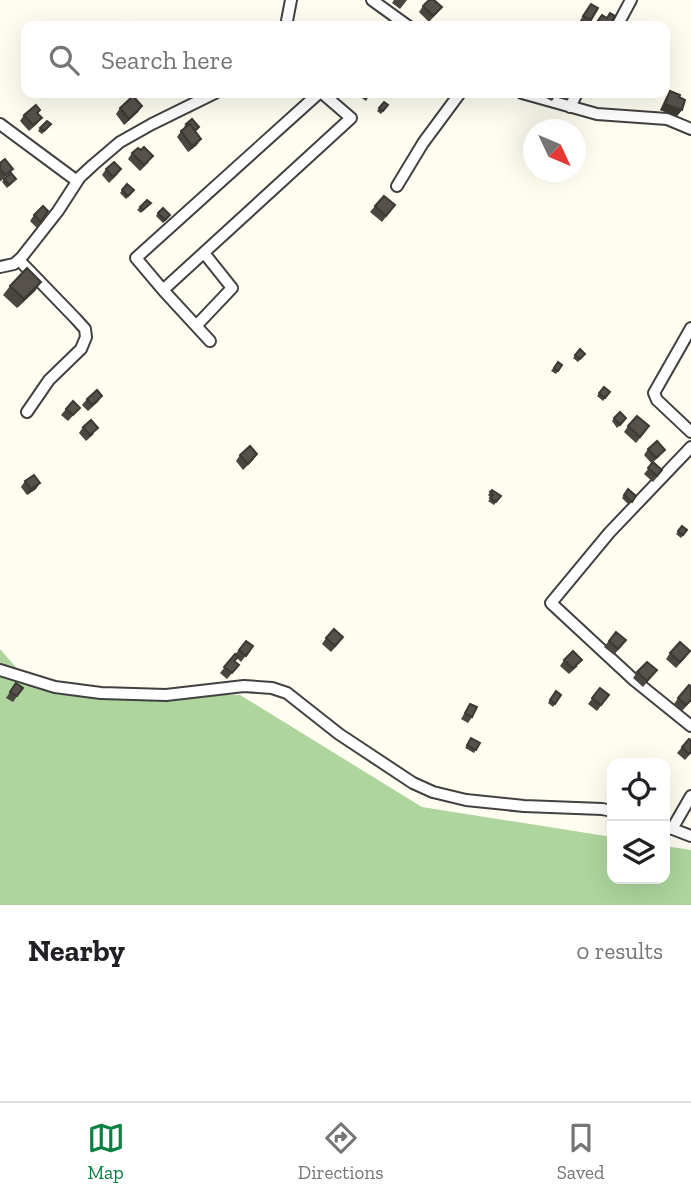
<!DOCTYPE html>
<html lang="en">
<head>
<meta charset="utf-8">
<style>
  :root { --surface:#fff; --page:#f2f2f2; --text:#202124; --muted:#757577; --line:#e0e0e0; --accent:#0b8043 }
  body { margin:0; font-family:"Zilla Slab",serif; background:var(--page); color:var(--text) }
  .controls { position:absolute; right:21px; bottom:21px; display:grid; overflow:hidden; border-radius:14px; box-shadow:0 7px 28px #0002 }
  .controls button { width:63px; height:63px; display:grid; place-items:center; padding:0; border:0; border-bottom:2px solid var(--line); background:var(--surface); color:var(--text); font:35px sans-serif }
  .compass { position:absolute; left:523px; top:119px; width:63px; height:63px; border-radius:50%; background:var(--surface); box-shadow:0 7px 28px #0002; rotate:134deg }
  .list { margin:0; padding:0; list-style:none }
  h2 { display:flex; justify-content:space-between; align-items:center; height:91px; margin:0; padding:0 28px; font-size:30px }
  h2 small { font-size:23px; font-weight:400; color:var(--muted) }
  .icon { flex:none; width:38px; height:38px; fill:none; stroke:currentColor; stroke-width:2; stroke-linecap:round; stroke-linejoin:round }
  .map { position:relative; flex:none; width:691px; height:905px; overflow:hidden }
  .search { position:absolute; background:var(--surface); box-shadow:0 7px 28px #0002; left:21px; right:21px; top:21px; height:77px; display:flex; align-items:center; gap:18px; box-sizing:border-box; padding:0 24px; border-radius:14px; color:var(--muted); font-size:26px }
  .sheet { height:196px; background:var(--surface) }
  nav { display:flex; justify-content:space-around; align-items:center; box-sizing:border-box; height:98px; border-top:2px solid var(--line); background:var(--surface); font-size:19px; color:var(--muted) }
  nav a { display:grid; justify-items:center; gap:4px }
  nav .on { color:var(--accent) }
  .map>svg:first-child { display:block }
  .forest { fill:#add59d }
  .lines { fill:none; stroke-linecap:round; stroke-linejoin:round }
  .minor-casing { stroke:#414141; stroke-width:14 }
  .minor { stroke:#fff; stroke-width:10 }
  .wall { fill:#4a4640 }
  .shaded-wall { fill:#3c3934 }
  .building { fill:#56514b; stroke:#3c3934; stroke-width:2 }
</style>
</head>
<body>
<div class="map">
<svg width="691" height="905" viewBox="0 0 691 905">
  <rect width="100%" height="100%" fill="#fefdf0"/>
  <path class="forest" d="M0 649 33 687 240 695 422 807 612 837V879H665V846L691 850V905H0Z"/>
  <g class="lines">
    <defs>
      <path id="minor" d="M372 0 408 26
        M286 26 291 0
        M617 26 631 0
        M522 93 597 114 667 119 691 129
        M570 107 577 93
        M0 124 77 181
        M397 186 423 143 460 93
        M19 260 76 319 85 329 86 337 81 349 49 380 27 412
        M0 267 14 264 21 258 58 211 80 177 93 165 120 142 152 124 215 93
        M163 290 136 258 319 93
        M196 326 232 288 204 253
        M691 328 654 393 657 400 691 432
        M210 341 163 290 351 118 322 93
        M691 447 609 533 551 603 634 680 691 726
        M0 670 55 687 101 693 166 695 244 686 272 688 287 693 339 734 413 783 433 792 466 800 524 806 602 809 612 811
        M665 826 691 836
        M672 829 691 796"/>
    </defs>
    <use href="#minor" class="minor-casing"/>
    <use href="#minor" class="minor"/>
  </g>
  <path class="wall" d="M394 0H407L400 9 392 3Z
    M591 4V20L587 26 579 22Z
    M423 6 437 13 429 22 419 12Z
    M602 15 607 18 609 26H594Z
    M670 91 679 97 682 110 677 116 660 110 666 97Z
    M355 93H371L366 101Z
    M396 93H406L401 97Z
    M538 93H557L552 101 538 94Z
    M384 102 388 105 381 114 377 111Z
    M142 106 138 112 124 125 116 114 120 108Z
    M40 110 38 114 42 118 37 124 29 131 20 121 24 115Z
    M186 124 195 132 197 145 188 152 177 137 181 131 185 128 184 127Z
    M49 127 42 134 38 131 40 128Z
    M132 153 149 162 140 171 128 159Z
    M0 163 13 169 1 181H0Z
    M106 169H121L117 175 109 183 102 175Z
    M4 179H16L7 188 2 182Z
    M127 184 132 193 126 199 120 193Z
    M151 203 141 213 137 210 140 207Z
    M395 205 382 222 370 212 375 206Z
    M48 211 37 228 30 221 34 215Z
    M158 213 168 218 163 223 156 216Z
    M41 282 35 291 17 308 3 295 10 286Z
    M580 349 585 354 578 362 573 358Z
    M558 362 562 365 556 374 551 371Z
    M604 387 610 392 603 401 597 396Z
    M102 396 98 402 88 411 82 405 87 399Z
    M80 408 68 421 61 415 66 409Z
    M614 418 624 421 617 428 612 421Z
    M628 426 645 432 636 443 624 432Z
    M83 427 94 434 86 441 79 433Z
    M648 449 660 456 653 462 658 476 653 482 644 474 652 464 644 455Z
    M257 454 253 460 243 470 236 461 240 455Z
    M25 481 36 489 27 495 21 487Z
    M628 489 636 496 629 505 622 498Z
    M492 490 501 496 494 505 488 501 491 498 488 495Z
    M682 526 687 530 681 538 676 534Z
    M616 632 626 640 614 655 604 647Z
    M326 638 339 643 331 652 322 644Z
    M246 641 253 646 241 662 237 658 234 661 239 665 227 679 220 673Z
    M670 653 686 657 676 668 666 659Z
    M564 660 578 666 569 674 560 666Z
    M637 672 652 676 643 687 633 678Z
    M16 683 23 688 13 702 6 698Z
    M691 686V701L682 711 674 704 678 698Z
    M600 688 609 695 597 711 588 704Z
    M556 691 561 695 553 707 548 703Z
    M470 704 472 717 468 723 461 719Z
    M471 738 480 743 474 753 465 748Z
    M691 740V753L685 760 677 753 682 747Z"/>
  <path class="shaded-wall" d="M665 104 682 110 677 116 660 110Z
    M142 106 138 112 124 125 129 119Z
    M201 139 197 145 188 152 192 146Z
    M41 282 35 291 17 308 24 299Z
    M40 483 36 489 27 495 31 489Z"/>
  <path class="building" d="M429 0H434L442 7 433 16 423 6Z
    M591 4 598 8 591 20 583 16Z
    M610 13 615 16 609 26H604L597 22 602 15 607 18Z
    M128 22 132 26H124Z
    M670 91 680 95 679 97 685 100 682 110 665 104Z
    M133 96 142 106 129 119 120 108Z
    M384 102 388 105 383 111 379 108Z
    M36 105 40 110 37 113 42 118 33 125 24 115Z
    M192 119 199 127 195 131 190 124 188 125 186 124Z
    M47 121 51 124 44 131 40 128Z
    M190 124 201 139 192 146 181 131Z
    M144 147 153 156 144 165 132 153 138 148 141 150Z
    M5 159 13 169 5 175 0 169V163Z
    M114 162 121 169 113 177 106 169Z
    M11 173 16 179 9 185 4 179Z
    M127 184 134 190 128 196 122 190Z
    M384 196 395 205 386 216 375 206Z
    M147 200 151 203 143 210 140 207Z
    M43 206 48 211 41 222 34 215Z
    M163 208 170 215 165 220 158 213Z
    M27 268 41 282 24 299 10 286Z
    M580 349 585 354 580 359 575 355Z
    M558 362 562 365 558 371 554 368Z
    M604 387 610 392 605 398 599 393Z
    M97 390 102 396 92 405 87 399Z
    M73 401 80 408 73 415 66 409Z
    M620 412 626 418 620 425 614 418Z
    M637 416 649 426 640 437 628 426Z
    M91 420 98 428 90 435 83 427Z
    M657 441 665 450 656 458 648 449Z
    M250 446 257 454 248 464 240 455Z
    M653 462 662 470 657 476 648 468Z
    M34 475 40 483 31 489 25 481Z
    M628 489 636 496 632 502 624 495Z
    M492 490 501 496 496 502 490 498 493 495 490 492Z
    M682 526 687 530 683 535 678 531Z
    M334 629 343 637 335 646 326 638Z
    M616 632 626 640 618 649 609 641Z
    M246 641 253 646 246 656 239 650Z
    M680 642 690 651 680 662 670 653Z
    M573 651 582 660 573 668 564 660Z
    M235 654 238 657 234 661 239 665 232 673 224 667Z
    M647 662 657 670 647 681 637 672Z
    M16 683 23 688 17 696 10 692Z
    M689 685 691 686V700L686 705 678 698Z
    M600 688 609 695 601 705 592 698Z
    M556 691 561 695 555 704 550 700Z
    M470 704 477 707 472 717 465 713Z
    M471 738 480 743 476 750 467 745Z
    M689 739 691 740V752L689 754 682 747Z"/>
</svg>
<div class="controls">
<button><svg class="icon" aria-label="locate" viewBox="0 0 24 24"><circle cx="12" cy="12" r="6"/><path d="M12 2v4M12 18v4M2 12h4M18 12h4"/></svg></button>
<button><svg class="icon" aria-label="layers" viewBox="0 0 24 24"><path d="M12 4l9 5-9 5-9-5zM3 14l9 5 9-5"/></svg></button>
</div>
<svg class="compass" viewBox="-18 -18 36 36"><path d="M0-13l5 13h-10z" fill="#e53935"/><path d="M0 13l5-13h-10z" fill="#757577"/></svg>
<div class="search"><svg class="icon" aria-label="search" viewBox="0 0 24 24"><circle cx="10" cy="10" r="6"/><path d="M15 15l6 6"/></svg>Search here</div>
</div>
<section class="sheet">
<h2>Nearby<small>0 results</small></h2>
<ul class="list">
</ul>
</section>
<nav>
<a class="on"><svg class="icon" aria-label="map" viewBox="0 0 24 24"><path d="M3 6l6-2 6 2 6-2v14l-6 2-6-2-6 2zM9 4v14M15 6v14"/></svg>Map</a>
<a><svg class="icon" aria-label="directions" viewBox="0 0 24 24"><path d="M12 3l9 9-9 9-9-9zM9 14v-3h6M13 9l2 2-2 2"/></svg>Directions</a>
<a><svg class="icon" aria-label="saved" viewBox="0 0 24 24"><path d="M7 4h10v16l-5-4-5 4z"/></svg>Saved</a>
</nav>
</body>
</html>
